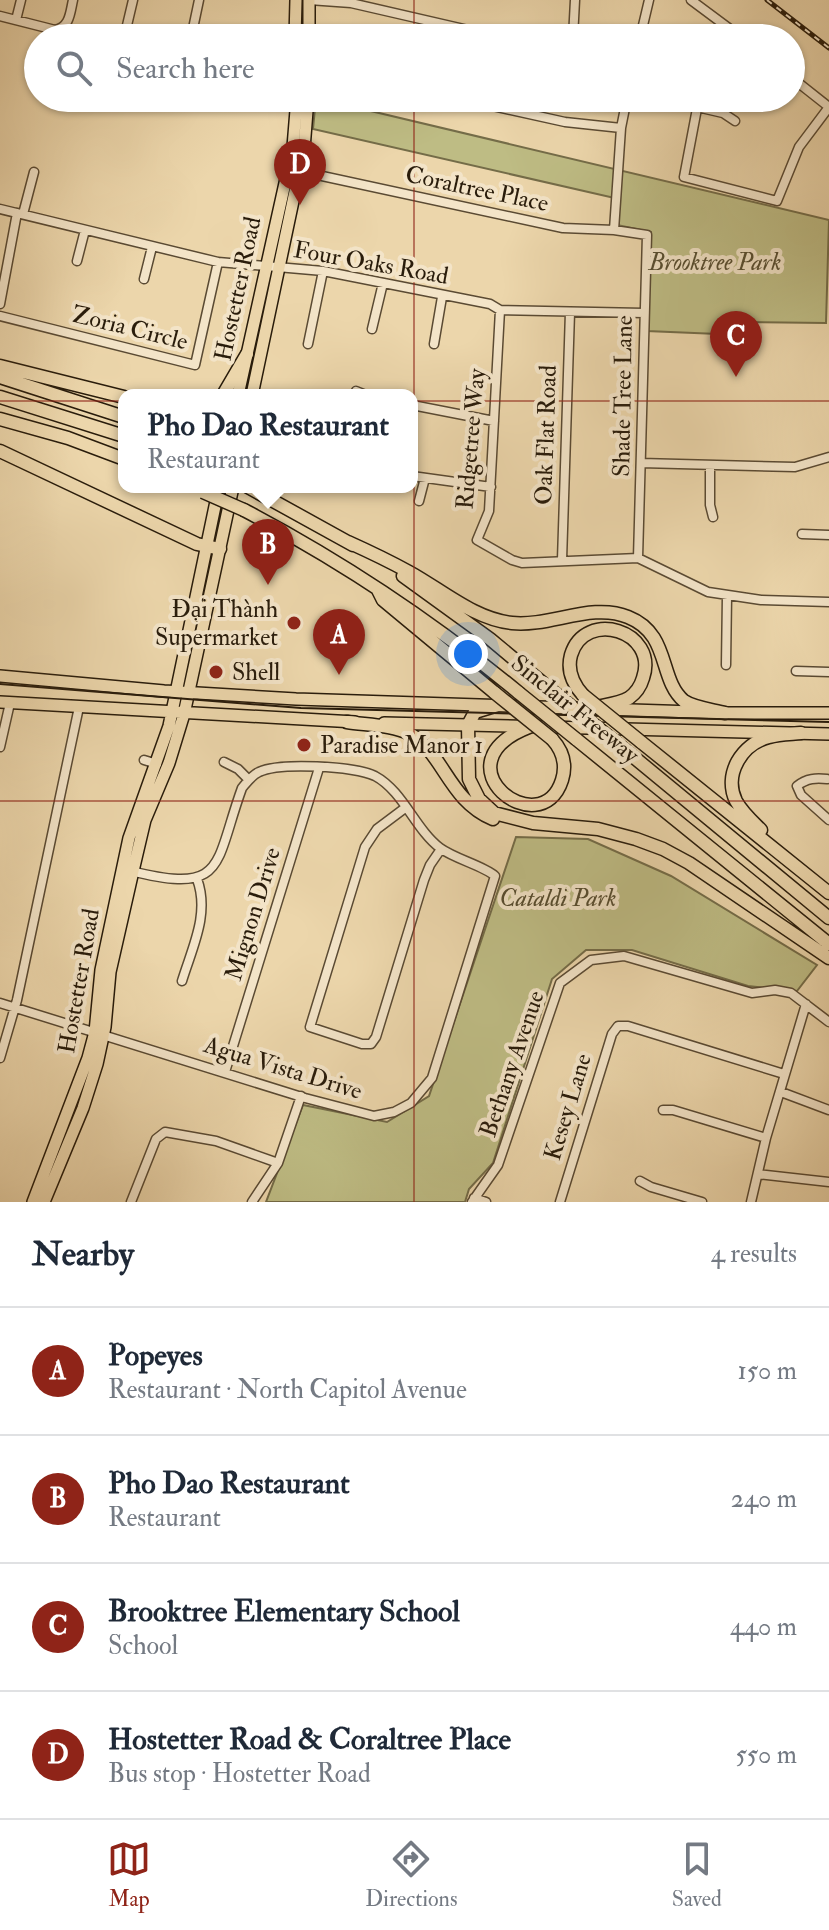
<!DOCTYPE html>
<html lang="en">
<head>
<meta charset="utf-8">
<style>
  :root { --surface:#fff; --page:#f6f6f7; --text:#1f2937; --muted:#747a83; --line:#e0e1e3; --accent:#8f2418 }
  body { margin:0; font-family:"IM FELL Double Pica",serif; background:var(--page); color:var(--text) }
  .you { position:absolute; left:468px; top:654px; width:28px; height:28px; margin:-20px; border:6px solid #fff; border-radius:50%; background:#1a73e8; box-shadow:0 0 0 12px #1a73e833 }
  .badge { display:grid; place-items:center; width:52px; height:52px; border-radius:50%; background:var(--accent); color:#fff; font-size:26px; font-weight:700 }
  .pin { position:absolute; translate:-50% -66px; filter:drop-shadow(0 2px 4px #0008) }
  .pin::after { content:''; position:absolute; top:42px; width:28px; height:24px; background:inherit; clip-path:polygon(0 0,100% 0,50% 100%) }
  .popup { position:absolute; left:118px; top:389px; width:300px; height:104px; box-sizing:border-box; display:grid; place-content:center; border-radius:16px; background:var(--surface); filter:drop-shadow(0 2px 6px #0005); font-size:26px; white-space:nowrap; color:var(--muted) }
  .popup b { font-size:30px; color:var(--text) }
  .popup::after { content:''; position:absolute; left:50%; top:100%; margin-left:-16px; border:16px solid transparent; border-top-color:var(--surface) }
  .list { margin:0; padding:0; list-style:none }
  h2 { display:flex; justify-content:space-between; align-items:center; height:104px; margin:0; padding:0 32px; font-size:34px }
  h2 small { font-size:26px; font-weight:400; color:var(--muted) }
  .list li { display:grid; grid-template-columns:52px 1fr auto; gap:24px; align-items:center; box-sizing:border-box; height:128px; padding:0 32px; border-top:2px solid var(--line) }
  .list b { display:block; font-size:30px; white-space:nowrap }
  .list p { margin:0; font-size:26px; white-space:nowrap; color:var(--muted) }
  .list em { font-size:26px; font-style:normal; color:var(--muted) }
  .icon { flex:none; width:44px; height:44px; fill:none; stroke:currentColor; stroke-width:2; stroke-linecap:round; stroke-linejoin:round }
  .map { position:relative; flex:none; width:829px; height:1202px; overflow:hidden }
  .search { position:absolute; background:var(--surface); box-shadow:0 2px 6px #0004; left:24px; right:24px; top:24px; height:88px; display:flex; align-items:center; gap:20px; box-sizing:border-box; padding:0 28px; border-radius:44px; color:var(--muted); font-size:30px }
  .sheet { height:616px; background:var(--surface) }
  nav { display:flex; justify-content:space-around; align-items:center; box-sizing:border-box; height:112px; border-top:2px solid var(--line); background:var(--surface); font-size:22px; color:var(--muted) }
  nav a { display:grid; justify-items:center; gap:4px }
  nav .on { color:var(--accent) }
  .map>svg:first-child { display:block }
  .green { fill:#bebc84; stroke:#746c48; stroke-width:2 }
  .lines { fill:none; stroke-linecap:round; stroke-linejoin:round }
  .minor-casing { stroke:#5a4a33; stroke-width:11 }
  .major-casing { stroke:#291c0b; stroke-width:14 }
  .highway-casing { stroke:#291c0b; stroke-width:15 }
  .minor { stroke:#f3e4c8; stroke-width:8 }
  .major { stroke:#ecd6ab; stroke-width:11 }
  .highway { stroke:#ecd6ab; stroke-width:12 }
  .tram { stroke:#291c0b; stroke-width:2 }
  .rail-casing { stroke:#291c0b; stroke-width:5 }
  .rail { stroke:#f3e4c8; stroke-width:2; stroke-dasharray:6; stroke-linecap:butt }
  .highway-bridge-casing { stroke:#291c0b; stroke-width:15; stroke-linecap:butt }
  .highway-bridge { stroke:#ecd6ab; stroke-width:12 }
  .grid { fill:none; stroke:#8f2418; stroke-width:2; stroke-opacity:0.55 }
  .poi-dot { fill:#8f2418; stroke:#f3e4c8; stroke-width:3 }
  .labels { text-anchor:middle; dominant-baseline:central; stroke-width:8; stroke-linejoin:round; paint-order:stroke }
  .street-label { font-size:24px; fill:#291c0b; stroke:#f3e4c8 }
  .park-label { font-size:24px; font-style:italic; fill:#564c2f; stroke:#f3e4c8 }
  .poi-label { font-size:24px; fill:#291c0b; stroke:#f3e4c8; text-anchor:start }
</style>
</head>
<body>
<div class="map">
<svg width="829" height="1202" viewBox="0 0 829 1202">
  <rect width="100%" height="100%" fill="#ecd6ab"/>
  <filter id="stains"><feTurbulence type="fractalNoise" baseFrequency=".0025" numOctaves="4"/><feColorMatrix values="0 0 0 0 .2 0 0 0 0 .09 0 0 0 0 .02 0 0 0 .5 -.17"/></filter>
  <radialGradient id="worn" r=".72"><stop offset=".6" stop-color="#630" stop-opacity="0"/><stop offset="1" stop-color="#630" stop-opacity=".3"/></radialGradient>
  <path class="green" d="M316 98 829 220 826 323 739 322 718 334 647 331 651 232 617 225 619 199 313 129Z
    M516 837 588 839 671 876 817 965 797 991 748 986 632 950H586L552 979 493 1163 469 1189 465 1202H266L303 1105 387 1122 429 1096Z"/>
  <g class="lines">
    <defs>
      <path id="minor" d="M309 0 351 3 503 38
        M691 0 742 38
        M0 16 55 30C70 27 70 13 73 0
        M16 20 21 0
        M124 38 133 0
        M191 38 199 0
        M573 38 575 0
        M640 38 649 0
        M791 77 829 107
        M456 98 565 122 621 128
        M699 98 684 177 777 201 799 147 829 107
        M697 107 723 113 735 121
        M299 171 563 228 614 230 647 235 638 558
        M0 209 218 262 323 271 490 304 500 310 644 313
        M23 214 34 172
        M614 230 621 128 627 98
        M77 261 85 230
        M144 279 152 247
        M0 304 17 213
        M500 310 489 511 477 540 512 560 522 563 638 558 708 592 761 600 829 602
        M0 316 195 365 218 262
        M372 329 383 283
        M308 344 323 271
        M434 344 442 297
        M356 391 366 395
        M412 405 494 421
        M641 463 795 467 829 457
        M710 465V505L713 517
        M412 476 491 487
        M419 501 425 478
        M802 534 829 535
        M562 560 570 312
        M726 665 727 596
        M796 671 829 672
        M0 747 10 703
        M144 760 157 764
        M224 762 238 769 248 779
        M827 779C816 778 807 778 797 786L801 795 829 820
        M405 808 377 829 365 847 310 1027 362 1044H371L376 1037 424 880 430 865 441 849
        M182 981C192 948 210 914 197 879
        M0 1003 305 1098 374 1116 394 1112 411 1103 432 1078 495 876C484 866 455 859 440 848 415 829 403 791 375 776 355 766 279 762 259 772 252 775 247 782 242 788 214 865 227 895 131 871
        M0 1058 17 1000 79 707
        M225 1072 319 768
        M781 1092 829 1110
        M663 1110H673L766 1138
        M758 1174 829 1182
        M640 1181 651 1187 702 1202
        M474 1198 486 1202
        M131 1202 156 1139 165 1132 216 1141 278 1163
        M252 1202 278 1163 301 1096
        M472 1202 498 1165 560 983 591 960 624 956 752 993 775 990 791 993 829 1022
        M560 1202 612 1034 618 1026H628L784 1074
        M751 1202 766 1138 806 1004"/>
      <path id="major" d="M295 38 296 0
        M309 38V0
        M238 395 293 147 297 98
        M252 395 304 149 308 98
        M0 676 164 691 296 699 725 713H829
        M0 702 355 722
        M384 723 829 734
        M33 1202 88 1058 95 1032 101 970 129 838 169 726 219 487
        M44 1202 83 1108 97 1064 105 1027 110 972 133 871 145 820 169 763 184 714 233 487"/>
      <path id="highway" d="M0 366 124 397
        M0 377 124 417
        M223 395 247 354
        M0 397 124 436
        M0 419 68 438 124 459
        M0 451 197 544 220 549
        M248 487 353 545
        M244 510C343 562 433 622 519 693
        M348 542C368 551 389 561 409 572 442 590 474 619 512 623 550 627 592 602 628 617 671 634 658 679 684 701 694 708 714 710 725 713
        M403 576 490 639 556 694
        M378 590 383 600 495 693
        M583 695C573 684 567 670 571 655 585 608 659 631 643 678 641 685 636 693 629 698 619 704 604 705 592 708
        M498 705 475 712 468 725 469 779 479 799 494 813 533 823 598 829 636 839 663 849 689 863 829 958
        M347 722C366 725 393 725 410 734 444 753 448 800 493 819
        M529 727C434 764 541 846 562 780 567 764 563 751 552 739
        M576 739 829 944
        M613 740 829 918
        M641 742 829 893
        M761 830C752 821 742 812 736 801 723 774 742 744 769 737 779 734 791 734 801 733"/>
    </defs>
    <use href="#minor" class="minor-casing"/>
    <use href="#major" class="major-casing"/>
    <use href="#highway" class="highway-casing"/>
    <use href="#minor" class="minor"/>
    <use href="#major" class="major"/>
    <use href="#highway" class="highway"/>
    <path class="tram" d="M0 684 301 708 829 722"/>
    <defs>
      <path id="rail" d="M767 0 829 48"/>
    </defs>
    <use href="#rail" class="rail-casing"/>
    <use href="#rail" class="rail"/>
    <defs>
      <path id="highway-bridge" d="M203 492 244 510
        M495 693 552 739
        M519 693 576 739
        M556 694 613 740
        M583 695 641 742"/>
    </defs>
    <use href="#highway-bridge" class="highway-bridge-casing"/>
    <use href="#highway-bridge" class="highway-bridge"/>
  </g>
  <path class="grid" d="M414 0V38M414 98V1202M0 401H829M0 801H829"/>
  <g class="poi-dot">
    <circle cx="294" cy="623" r="8"/>
    <circle cx="216" cy="672" r="8"/>
    <circle cx="304" cy="745" r="8"/>
  </g>
  <g class="labels">
    <g class="street-label">
      <text transform="translate(477 189) rotate(12)">Coraltree Place</text>
      <text transform="translate(371 263) rotate(10)">Four Oaks Road</text>
      <text transform="translate(238 289) rotate(-78)">Hostetter Road</text>
      <text transform="translate(130 328) rotate(14)">Zoria Circle</text>
      <text transform="translate(623 396) rotate(-89)">Shade Tree Lane</text>
      <text transform="translate(546 435) rotate(-88)">Oak Flat Road</text>
      <text transform="translate(471 439) rotate(-85)">Ridgetree Way</text>
      <text transform="translate(575 709) rotate(39)">Sinclair Freeway</text>
      <text transform="translate(253 914) rotate(-73)">Mignon Drive</text>
      <text transform="translate(79 981) rotate(-80)">Hostetter Road</text>
      <text transform="translate(512 1064) rotate(-71)">Bethany Avenue</text>
      <text transform="translate(283 1068) rotate(17)">Agua Vista Drive</text>
      <text transform="translate(568 1107) rotate(-73)">Kesey Lane</text>
    </g>
    <g class="park-label">
      <text x="715" y="262">Brooktree Park</text>
      <text x="558" y="898">Cataldi Park</text>
    </g>
    <g class="poi-label">
      <text x="278" y="609" text-anchor="end">Đại Thành<tspan x="278" dy="28">Supermarket</tspan></text>
      <text x="232" y="672">Shell</text>
      <text x="320" y="745">Paradise Manor 1</text>
    </g>
  </g>
  <rect width="100%" height="100%" filter="url(#stains)"/>
  <rect width="100%" height="100%" fill="url(#worn)"/>
</svg>
<div class="you"></div>
<div class="pin badge" style="left:339px;top:675px">A</div>
<div class="pin badge" style="left:268px;top:585px">B</div>
<div class="popup"><b>Pho Dao Restaurant</b>Restaurant</div>
<div class="pin badge" style="left:736px;top:377px">C</div>
<div class="pin badge" style="left:300px;top:205px">D</div>
<div class="search"><svg class="icon" aria-label="search" viewBox="0 0 24 24"><circle cx="10" cy="10" r="6"/><path d="M15 15l6 6"/></svg>Search here</div>
</div>
<section class="sheet">
<h2>Nearby<small>4 results</small></h2>
<ul class="list">
<li><span class="badge">A</span><div><b>Popeyes</b><p>Restaurant · North Capitol Avenue</p></div><em>150 m</em></li>
<li><span class="badge">B</span><div><b>Pho Dao Restaurant</b><p>Restaurant</p></div><em>240 m</em></li>
<li><span class="badge">C</span><div><b>Brooktree Elementary School</b><p>School</p></div><em>440 m</em></li>
<li><span class="badge">D</span><div><b>Hostetter Road &amp; Coraltree Place</b><p>Bus stop · Hostetter Road</p></div><em>550 m</em></li>
</ul>
</section>
<nav>
<a class="on"><svg class="icon" aria-label="map" viewBox="0 0 24 24"><path d="M3 6l6-2 6 2 6-2v14l-6 2-6-2-6 2zM9 4v14M15 6v14"/></svg>Map</a>
<a><svg class="icon" aria-label="directions" viewBox="0 0 24 24"><path d="M12 3l9 9-9 9-9-9zM9 14v-3h6M13 9l2 2-2 2"/></svg>Directions</a>
<a><svg class="icon" aria-label="saved" viewBox="0 0 24 24"><path d="M7 4h10v16l-5-4-5 4z"/></svg>Saved</a>
</nav>
</body>
</html>
